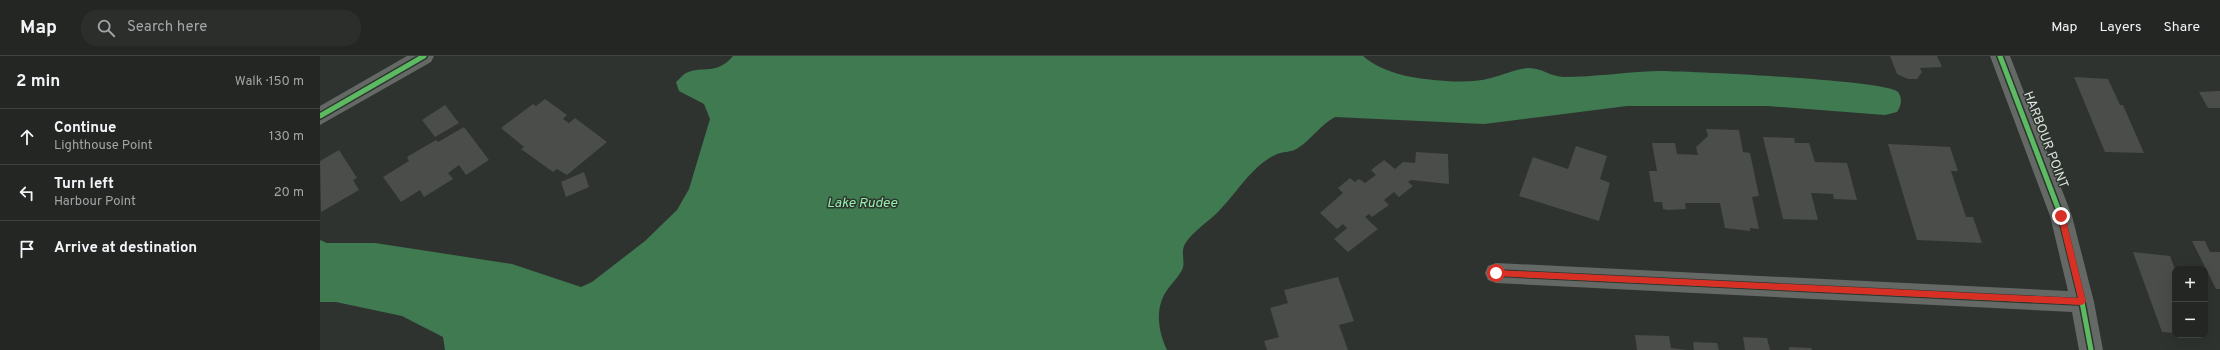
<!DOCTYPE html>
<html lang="en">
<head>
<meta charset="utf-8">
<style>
  :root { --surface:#232623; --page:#2b2e2b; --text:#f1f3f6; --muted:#a3a5a6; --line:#404341 }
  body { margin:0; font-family:Overpass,sans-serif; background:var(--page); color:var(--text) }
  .controls { position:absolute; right:12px; bottom:12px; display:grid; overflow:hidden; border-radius:8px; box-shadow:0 4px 16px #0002 }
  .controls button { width:36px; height:36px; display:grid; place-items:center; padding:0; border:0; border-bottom:1px solid var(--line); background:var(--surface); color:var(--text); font:20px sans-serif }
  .stop { position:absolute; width:12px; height:12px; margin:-9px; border:3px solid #d93025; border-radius:50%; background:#fff }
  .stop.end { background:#d93025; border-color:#fff; box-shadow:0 1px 4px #0008 }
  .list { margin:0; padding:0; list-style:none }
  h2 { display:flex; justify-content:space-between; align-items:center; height:52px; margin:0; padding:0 16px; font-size:17px }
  h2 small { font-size:13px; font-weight:400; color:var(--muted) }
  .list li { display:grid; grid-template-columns:26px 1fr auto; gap:12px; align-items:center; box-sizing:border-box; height:56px; padding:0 16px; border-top:1px solid var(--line) }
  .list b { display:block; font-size:15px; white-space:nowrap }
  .list p { margin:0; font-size:13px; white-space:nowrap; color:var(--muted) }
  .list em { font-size:13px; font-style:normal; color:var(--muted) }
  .icon { flex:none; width:22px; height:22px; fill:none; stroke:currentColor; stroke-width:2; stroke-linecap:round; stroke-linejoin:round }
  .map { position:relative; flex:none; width:1900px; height:294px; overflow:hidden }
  header { display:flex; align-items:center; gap:24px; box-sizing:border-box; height:56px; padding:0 20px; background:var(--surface); border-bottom:1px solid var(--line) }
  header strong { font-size:19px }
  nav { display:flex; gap:22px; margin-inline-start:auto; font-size:14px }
  .search { width:280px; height:36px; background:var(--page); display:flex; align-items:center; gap:10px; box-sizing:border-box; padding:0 14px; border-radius:16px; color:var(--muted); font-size:15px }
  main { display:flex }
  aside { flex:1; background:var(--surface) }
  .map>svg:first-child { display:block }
  .water { fill:#407a51 }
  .building { fill:#4a4d4a }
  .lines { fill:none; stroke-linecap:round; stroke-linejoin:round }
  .street { fill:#656965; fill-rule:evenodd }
  .cycleway-casing { stroke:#2d352e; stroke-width:8 }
  .cycleway { stroke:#5cba63; stroke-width:5 }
  .route { fill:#d93025 }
  .labels { text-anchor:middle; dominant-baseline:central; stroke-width:3; stroke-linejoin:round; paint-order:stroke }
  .street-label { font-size:13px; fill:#dfe5e0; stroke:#2d352e }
  .water-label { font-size:14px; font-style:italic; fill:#95eeac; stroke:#2d352e }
</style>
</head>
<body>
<header>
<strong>Map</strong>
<div class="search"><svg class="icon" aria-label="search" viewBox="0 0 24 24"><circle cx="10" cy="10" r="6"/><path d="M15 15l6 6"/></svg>Search here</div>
<nav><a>Map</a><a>Layers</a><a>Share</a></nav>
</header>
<main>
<aside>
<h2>2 min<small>Walk · 150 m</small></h2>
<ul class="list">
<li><svg class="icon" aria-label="ahead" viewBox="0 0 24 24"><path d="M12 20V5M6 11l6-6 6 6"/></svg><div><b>Continue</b><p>Lighthouse Point</p></div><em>130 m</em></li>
<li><svg class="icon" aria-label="left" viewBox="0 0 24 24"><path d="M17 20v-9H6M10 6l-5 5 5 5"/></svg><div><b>Turn left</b><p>Harbour Point</p></div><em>20 m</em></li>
<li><svg class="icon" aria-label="arrive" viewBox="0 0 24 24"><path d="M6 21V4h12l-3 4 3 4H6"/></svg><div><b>Arrive at destination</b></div></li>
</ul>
</aside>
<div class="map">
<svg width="1900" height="294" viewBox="0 0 1900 294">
  <rect width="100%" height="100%" fill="#2f332f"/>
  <path class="water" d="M413 0H1043C1065 19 1098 23 1126 25 1140 26 1157 26 1171 22 1184 19 1195 13 1209 12 1222 12 1231 21 1244 21 1275 21 1306 16 1338 15 1366 15 1567 24 1578 36 1583 43 1581 50 1577 56L1565 59 1447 50H1307L1164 68 1015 61C1000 69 992 83 978 92 971 97 962 95 955 99 931 111 916 138 898 156 888 166 872 176 865 188 860 197 866 206 862 214 857 223 849 230 844 239 835 256 839 277 847 294H125L123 281 82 260 16 246H0V184L7 187H55L192 208 261 231 272 226 325 185 357 154 369 133 390 63 384 48 359 35 356 26C359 24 362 19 366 17 383 9 396 20 413 0Z"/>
  <path class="building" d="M1570 0H1617L1622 11 1600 12 1602 16 1597 23H1588L1577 18Z
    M1754 21 1788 23 1800 49H1803L1824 97 1785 96Z
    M1900 35V52H1888L1879 36Z
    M225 43 247 59 243 63 249 67 255 62 287 86 247 119 237 113 233 116 201 93 204 91 181 72 213 48 216 50Z
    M125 49 139 67 115 81 102 64Z
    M144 71 169 104 146 119 139 109 128 117 133 123 104 141 100 134 81 146 63 121 89 105 87 101 116 84 118 86Z
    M1386 73 1419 74 1423 96 1430 97 1439 140 1432 141 1439 173 1430 172V175L1405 172 1400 147H1365L1366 153 1348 154 1343 153 1342 146H1334L1329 115H1337L1332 87H1355L1357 98 1378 99 1376 91 1388 80Z
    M1443 81 1474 82 1475 87H1489L1495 106 1527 107 1537 144 1514 143 1513 138 1491 137 1498 164 1463 163Z
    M1568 88 1630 91 1638 115H1631L1646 161H1653L1662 187 1597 184Z
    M1256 90 1287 100 1280 123 1290 127 1279 165 1199 140 1213 101 1248 113Z
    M19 94 37 122 33 124 39 134 1 156 0 105Z
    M1096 96 1128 98 1129 128 1091 124 1088 126 1093 130 1079 141 1074 136 1064 144 1069 149 1052 161 1049 158 1045 161 1058 173 1028 196 1014 183 1027 172 1023 168 1017 173 1000 157 1023 137 1018 132 1030 122 1035 126 1039 123 1045 127 1056 119 1051 114 1064 104 1075 113 1083 106 1095 107Z
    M264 116 269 131 246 141 241 126Z
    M1872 185H1885L1890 196H1900V233H1896Z
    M1813 196 1850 200 1855 213V277L1842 276Z
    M1018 221 1034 265 1019 269 1028 294H947L944 285 959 281 950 252 968 247 964 234Z
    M1315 279 1349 280 1351 292 1367 294H1317Z
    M1423 281 1447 282 1450 294H1425Z
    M1373 286 1397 287 1399 294H1374Z
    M1469 291 1491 292 1492 294H1469Z"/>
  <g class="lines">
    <path class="street" d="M87 0H114L111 6 0 69V50Z
      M1670 0H1690L1752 160 1774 246 1783 294H1759L1752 256 1176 227 1168 224 1165 217 1168 210 1176 207 1748 235 1730 160Z"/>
    <defs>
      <path id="cycleway" d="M1680 0 1741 160 1762 246 1771 294
        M0 60 104 0
        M1176 217 1762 246"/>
    </defs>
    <use href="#cycleway" class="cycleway-casing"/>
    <use href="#cycleway" class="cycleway"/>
  </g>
  <path class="route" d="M1741 157 1745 160 1766 246 1762 249 1176 220 1173 217 1176 214 1758 242 1738 160Z"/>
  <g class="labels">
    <g class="street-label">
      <text transform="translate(1725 84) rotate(69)">HARBOUR POINT</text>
    </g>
    <g class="water-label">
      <text x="542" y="147">Lake Rudee</text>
    </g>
  </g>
</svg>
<div class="controls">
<button>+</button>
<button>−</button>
</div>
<div class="stop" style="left:1176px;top:217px"></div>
<div class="stop end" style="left:1741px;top:160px"></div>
</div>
</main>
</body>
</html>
